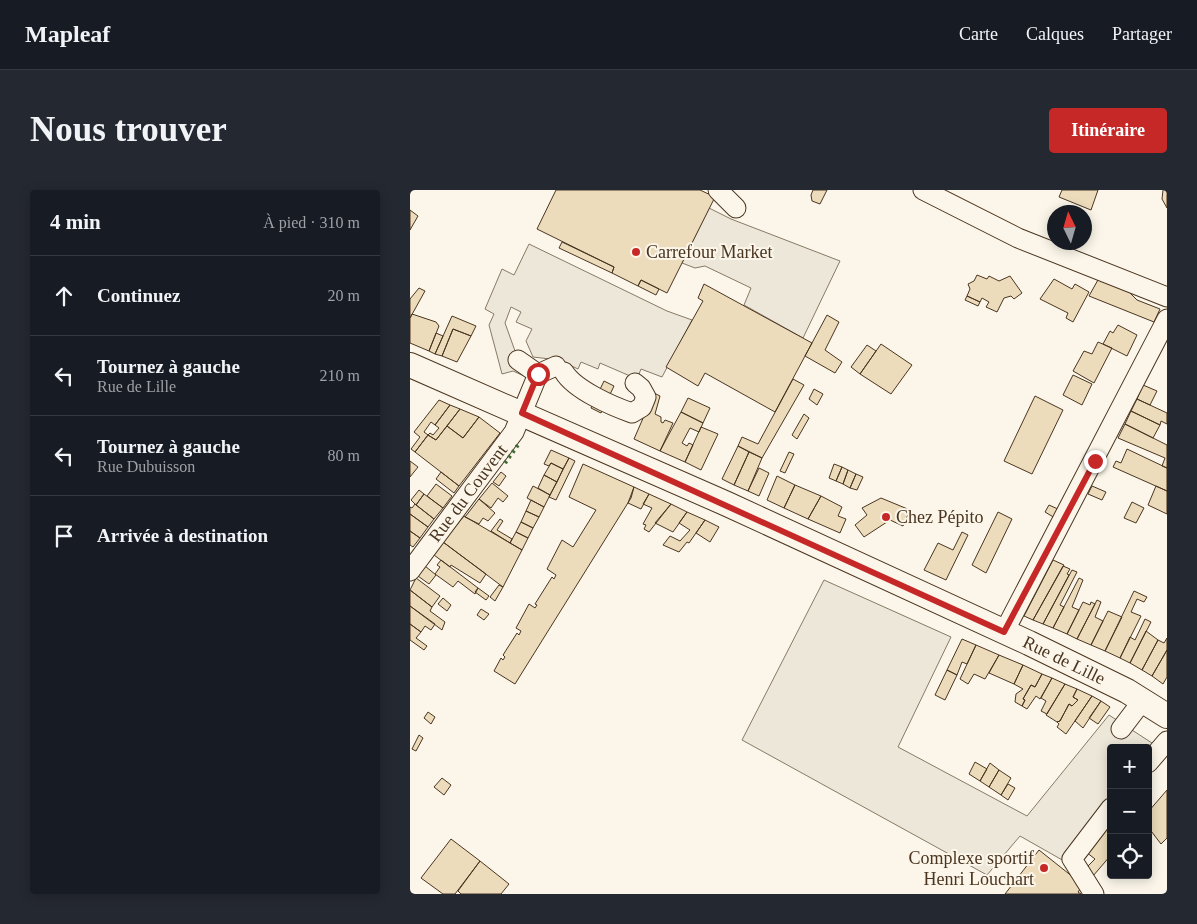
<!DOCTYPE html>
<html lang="fr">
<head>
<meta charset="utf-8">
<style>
  :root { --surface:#171b24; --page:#242831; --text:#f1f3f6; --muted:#9ea1a6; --line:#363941; --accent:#c62828 }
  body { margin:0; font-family:Georgia,serif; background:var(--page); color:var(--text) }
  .controls { position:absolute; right:15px; bottom:15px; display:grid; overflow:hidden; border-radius:5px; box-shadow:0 2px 12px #0003 }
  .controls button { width:45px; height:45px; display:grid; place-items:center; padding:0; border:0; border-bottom:1px solid var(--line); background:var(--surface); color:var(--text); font:25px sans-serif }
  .compass { position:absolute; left:637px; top:15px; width:45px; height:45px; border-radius:50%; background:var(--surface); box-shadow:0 2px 12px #0003; rotate:355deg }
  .stop { position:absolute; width:15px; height:15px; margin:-11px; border:4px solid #c62828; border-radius:50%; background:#fff }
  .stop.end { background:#c62828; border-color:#fff; box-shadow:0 1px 5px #0008 }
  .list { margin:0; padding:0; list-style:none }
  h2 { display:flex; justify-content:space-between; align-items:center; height:65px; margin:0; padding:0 20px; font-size:21px }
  h2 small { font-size:16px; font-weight:400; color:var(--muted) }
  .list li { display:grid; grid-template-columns:32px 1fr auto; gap:15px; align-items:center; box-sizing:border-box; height:80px; padding:0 20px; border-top:1px solid var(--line) }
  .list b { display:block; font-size:19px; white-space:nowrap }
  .list p { margin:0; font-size:16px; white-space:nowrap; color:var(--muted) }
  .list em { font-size:16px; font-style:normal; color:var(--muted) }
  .icon { flex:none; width:28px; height:28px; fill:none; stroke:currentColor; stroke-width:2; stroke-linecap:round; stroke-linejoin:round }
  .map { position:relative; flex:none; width:757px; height:704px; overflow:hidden; border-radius:5px }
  header { display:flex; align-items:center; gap:30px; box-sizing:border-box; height:70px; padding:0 25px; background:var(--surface); border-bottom:1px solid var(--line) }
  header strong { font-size:24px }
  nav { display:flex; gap:28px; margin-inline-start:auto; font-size:18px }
  .intro { display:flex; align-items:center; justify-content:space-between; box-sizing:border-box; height:120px; padding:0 30px }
  h1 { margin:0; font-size:35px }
  .button { padding:12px 22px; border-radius:5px; background:var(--accent); color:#fff; font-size:18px; font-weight:700 }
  main { display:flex; gap:30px; padding:0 30px }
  aside { flex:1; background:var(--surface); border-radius:5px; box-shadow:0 2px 12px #0003 }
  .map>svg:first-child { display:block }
  .parking { fill:#ede7d9; stroke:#887966 }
  .building { fill:#ecdcbc; stroke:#4a3520 }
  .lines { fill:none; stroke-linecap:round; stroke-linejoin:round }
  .minor-casing { stroke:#4a3520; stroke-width:21 }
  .major-casing { stroke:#4a3520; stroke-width:26 }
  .minor { stroke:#fbf6e9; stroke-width:19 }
  .major { stroke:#fbf6e9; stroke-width:24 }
  .hedge { stroke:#436837; stroke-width:4; stroke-dasharray:2.5 4; stroke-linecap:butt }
  .route { stroke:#c62828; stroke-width:6 }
  .poi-dot { fill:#c62828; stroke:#fbf6e9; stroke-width:2 }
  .labels { text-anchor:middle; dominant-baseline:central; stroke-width:4; stroke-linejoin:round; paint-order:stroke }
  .poi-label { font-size:18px; fill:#4a3520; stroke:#fbf6e9; text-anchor:start }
  .street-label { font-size:18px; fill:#4a3520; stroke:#fbf6e9 }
</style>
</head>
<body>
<header>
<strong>Mapleaf</strong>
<nav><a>Carte</a><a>Calques</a><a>Partager</a></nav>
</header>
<div class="intro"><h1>Nous trouver</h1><a class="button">Itinéraire</a></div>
<main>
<aside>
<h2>4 min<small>À pied · 310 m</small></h2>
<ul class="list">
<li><svg class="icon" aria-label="ahead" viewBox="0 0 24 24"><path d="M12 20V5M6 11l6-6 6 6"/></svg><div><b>Continuez</b></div><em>20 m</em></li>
<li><svg class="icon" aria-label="left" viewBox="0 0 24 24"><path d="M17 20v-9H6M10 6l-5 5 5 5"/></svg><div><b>Tournez à gauche</b><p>Rue de Lille</p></div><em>210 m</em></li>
<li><svg class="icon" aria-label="left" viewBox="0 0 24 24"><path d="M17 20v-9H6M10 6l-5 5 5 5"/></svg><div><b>Tournez à gauche</b><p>Rue Dubuisson</p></div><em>80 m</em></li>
<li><svg class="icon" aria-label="arrive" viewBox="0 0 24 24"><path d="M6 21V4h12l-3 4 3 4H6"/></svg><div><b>Arrivée à destination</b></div></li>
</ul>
</aside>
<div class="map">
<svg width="757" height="704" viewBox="0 0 757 704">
  <rect width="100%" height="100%" fill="#fbf6e9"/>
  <path class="parking" d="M299 18 321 29 430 71 393 148 334 115 341 98 295 76 285 78 272 73Z
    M119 54 257 121 282 130 252 187 231 179 227 189 190 173 188 179 171 172 168 179 149 170 123 167 116 151 122 139 106 132 111 122 101 117 95 133 114 186 103 181 92 184 79 135 84 124 75 119 92 79 104 85Z
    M414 390 541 447 488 557 617 626 699 525 745 555 738 564V558H701V611L654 671 610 646 577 685 332 550Z"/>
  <path class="building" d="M146 0H290L305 7 257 103 231 90 228 96 202 83 204 77 127 39Z
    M403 0H417L410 14 402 11 401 5Z
    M652 0H688L681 20 649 7Z
    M753 0H757V18L752 9Z
    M0 20 8 26 0 40Z
    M152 52 204 77 202 83 149 58Z
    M567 85 577 89 579 86 589 91 600 86 612 103 604 109 601 106 594 108 587 122 576 117 579 112 572 108 570 112 557 106 560 99 558 94 564 91Z
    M689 88 715 98 727 110 750 119 744 132 679 106Z
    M644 89 662 99 665 94 679 102 663 132 656 128 658 123 630 109Z
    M231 90 249 99 246 105 228 96Z
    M294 94 402 153 365 222 295 183 288 196 256 177 293 111 288 108Z
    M9 98 15 101 0 128V109Z
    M557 106 570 112 568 116 555 110Z
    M2 124 26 132 29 136 19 161 0 153V128Z
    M417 125 429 132 415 160 432 172 425 183 395 166Z
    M42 126 66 136 61 146 43 139 32 166 25 164Z
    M708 135 727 145 717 166 693 154 700 141 703 143Z
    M43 139 61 146 47 172 32 166Z
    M26 143 33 146 25 164 19 161Z
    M688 152 702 158 684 193 663 181 674 161 682 164Z
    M471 154 502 175 481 204 450 184Z
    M457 155 466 161 450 184 441 177Z
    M663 185 682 194 672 215 653 205Z
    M383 189 394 195 352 268 328 256 332 247 348 254Z
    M194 191 204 196 191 223 181 218Z
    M733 195 747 201 740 215 727 209Z
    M404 199 413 204 407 215 399 209Z
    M244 203 250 206 245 224 251 227V232L253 233 255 230 263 233 250 261 224 249Z
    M625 206 653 220 622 284 594 271Z
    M278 208 300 218 293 233 271 222Z
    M727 209 757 223V234L751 231 750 235 721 221Z
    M29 210 40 215 25 235 21 232 14 242 18 245 5 262 1 259 10 247 4 242Z
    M40 215 50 219 26 250 18 245 20 243 23 245 29 238 25 235Z
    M50 219 69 227 53 248 37 236Z
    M721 221 750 235 743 248 715 234Z
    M271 222 293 233 289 242 280 238 272 253 277 256 279 253 283 255 275 272 250 261Z
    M394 224 399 228 387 249 382 245Z
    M69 227 90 243 49 296 5 262 18 245 26 250 37 236 53 248Z
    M715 234 757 255V278L752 276 755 268 708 248Z
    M291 237 308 244 291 280 275 272Z
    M328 256 339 262 324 295 312 289Z
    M717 259 757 278V301L703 277 706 271 711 273Z
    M141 260 159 268 153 279 141 273 139 276 134 274Z
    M339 262 352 268 338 301 324 295Z
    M379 262 384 264 375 283 370 281Z
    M159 268 165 271 146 310 139 307Z
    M0 271 8 277 0 287Z
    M141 273 153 279 147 292 134 285Z
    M173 274 224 297 221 308 105 494 84 481 91 468 93 470 95 467 93 465 107 443 109 445 111 441 106 438 119 414 125 418 127 415 125 414 142 387 144 389 146 385 137 379 152 350 163 357 186 320 159 307Z
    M424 274 432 277 426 291 419 288Z
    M432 277 438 280 433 294 426 291Z
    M349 278 359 283 349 306 338 301Z
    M438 280 446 284 440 298 433 294Z
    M31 282 49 296 44 303 26 289Z
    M91 282 96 286 89 296 83 292Z
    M446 284 453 287 447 300 440 298Z
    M134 285 147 292 140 305 128 298Z
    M367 286 385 295 374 318 357 310Z
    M82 293 98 306 93 312 88 308 81 318 69 309Z
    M26 294 42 306 33 318 17 306Z
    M385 295 411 306 398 329 374 318Z
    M123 296 140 305 134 317 117 308Z
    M682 296 696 302 692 310 678 304Z
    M746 296 757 301V324L738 315Z
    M224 297 239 304 231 319 218 313Z
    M9 300 14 304 6 315 1 310Z
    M14 304 33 318 24 329 6 315Z
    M239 304 261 314 239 342 234 339 236 335 233 334 242 318 233 314Z
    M411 306 432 317 428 326 436 329 430 343 398 329Z
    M471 308 500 320 493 336 480 330 454 347 445 335 457 325 452 318Z
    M69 309 85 323 78 331 73 328 69 334 55 327Z
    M121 310 134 317 129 327 116 321Z
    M722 312 734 318 726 333 714 328Z
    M5 314 24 329 18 337 0 324V317L2 318Z
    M261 314 277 322 263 342 245 333Z
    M639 315 650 320 645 328 635 322Z
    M116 321 129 327 123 338 111 332Z
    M277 322 295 330 279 353 277 352 269 362 253 355 260 346 270 351 280 340 269 333Z
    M588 322 602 329 576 383 562 375Z
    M0 324 18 337 10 348 0 341Z
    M54 326 112 360 93 397 33 352Z
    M90 329 93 331 87 340 102 349 100 353 81 341Z
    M295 330 309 337 300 352 286 343Z
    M111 332 123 338 118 348 106 342Z
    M0 341 10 348 3 357 0 355Z
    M106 342 118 348 112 360 100 353Z
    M552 342 558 345 536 390 514 380 528 353 543 360Z
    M33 352 76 384 70 393 41 375 40 377 24 365Z
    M31 370 68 398 65 404 48 391 43 397 25 384 30 377 27 375Z
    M643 370 654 375 623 430 614 426Z
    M15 376 26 385 19 394 8 386Z
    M653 376 660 379 657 384 659 385 633 434 623 430Z
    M662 380 667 382 650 415 654 417 643 438 633 434Z
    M6 388 30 406 22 417 0 400Z
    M669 388 673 390 662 417 669 420 657 444 643 438Z
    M89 395 93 397 85 411 80 407Z
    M68 398 79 406 76 410 65 402Z
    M0 400 22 417 20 421 35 432 32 440 0 416Z
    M724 401 737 407 734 412 727 409 721 422 731 426 710 468 695 461Z
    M33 408 41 415 37 421 28 414Z
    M687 410 691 412 685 427 693 431 681 455 667 449Z
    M673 412 680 415 681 412 685 414 667 449 657 444Z
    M0 416 25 434 21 440 15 436 11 442 0 434Z
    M71 419 79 424 74 430 67 425Z
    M698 421 712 427 695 461 681 455Z
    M735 429 741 432 720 473 710 468 720 447 725 450Z
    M0 434 11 442 6 448 17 456 14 460 0 450Z
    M736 441 748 450 732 480 720 473Z
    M757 448V460L742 486 732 480 748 450 754 453Z
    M552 449 566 455 557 474 552 472 547 485 537 480Z
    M566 455 589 465 575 489 564 484 558 494 550 489Z
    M757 460V487L753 494 742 486Z
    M589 465 613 475 604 494 579 483Z
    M613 475 632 484 625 497 621 495 613 509 615 510 612 516 605 512 606 504 613 499 604 494Z
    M537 480 547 485 535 510 525 505Z
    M632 484 642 488 630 509 626 506 617 519 612 516 615 510 613 509 621 495 625 497Z
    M642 488 655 494 637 524 631 521 636 511 631 508Z
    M655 494 667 499 663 507 668 510 662 516 659 514 650 531 647 532 636 525Z
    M667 499 682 506 656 544 647 537 649 534 647 532 650 531 659 514 662 516 668 510 663 507Z
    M682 506 691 511 673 538 665 531Z
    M691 511 700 517 688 534 679 528Z
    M18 522 25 527 21 534 14 528Z
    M9 545 13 548 6 561 2 559Z
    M565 572 577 579 570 591 559 584Z
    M580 573 589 580 579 597 570 591Z
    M589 580 601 588 591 605 579 597Z
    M32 588 41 595 34 605 24 597Z
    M598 594 605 598 598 610 591 605Z
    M757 600V648L751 654 738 637V622Z
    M701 634V665L683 686 677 677 685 669 676 662Z
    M41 649 70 671 45 704H33L11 688Z
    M629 660 673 695 668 702 671 704H595Z
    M70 671 99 694 91 704H51L48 701Z"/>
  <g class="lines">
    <defs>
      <path id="minor" d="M308 0 326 18
        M513 0 608 48 757 107
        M108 170 128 184
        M154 182C165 200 202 216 222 223L232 217 236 207 231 198 225 193
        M0 381 104 242 128 184 146 176
        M594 442 757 129
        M711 539 733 510
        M738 573 757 551
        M684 704 662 669 701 618"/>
      <path id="major" d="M0 175 317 314 619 453 717 501 757 526"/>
    </defs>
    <use href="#minor" class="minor-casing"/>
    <use href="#major" class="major-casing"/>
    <use href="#minor" class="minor"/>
    <use href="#major" class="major"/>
    <path class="hedge" d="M95 273 108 255"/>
  </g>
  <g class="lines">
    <path class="route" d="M128 184 112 223 594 442 685 271"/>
  </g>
  <g class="poi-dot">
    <circle cx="226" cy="62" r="5"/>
    <circle cx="476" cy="327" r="5"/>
    <circle cx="634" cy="678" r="5"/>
  </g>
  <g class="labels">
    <g class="poi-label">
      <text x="236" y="62">Carrefour Market</text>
      <text x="486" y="327">Chez Pépito</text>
      <text x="624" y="668" text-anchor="end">Complexe sportif<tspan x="624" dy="21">Henri Louchart</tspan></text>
    </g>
    <g class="street-label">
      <text transform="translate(58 303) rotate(-53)">Rue du Couvent</text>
      <text transform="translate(654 470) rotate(26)">Rue de Lille</text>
    </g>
  </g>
</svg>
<div class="controls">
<button>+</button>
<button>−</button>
<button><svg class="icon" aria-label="locate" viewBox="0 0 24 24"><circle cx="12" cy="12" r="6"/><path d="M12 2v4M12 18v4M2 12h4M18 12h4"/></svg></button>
</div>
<svg class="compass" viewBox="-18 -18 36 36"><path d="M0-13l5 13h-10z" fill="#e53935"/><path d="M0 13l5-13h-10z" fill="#9ea1a6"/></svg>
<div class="stop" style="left:128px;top:184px"></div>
<div class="stop end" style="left:685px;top:271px"></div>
</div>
</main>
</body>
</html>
